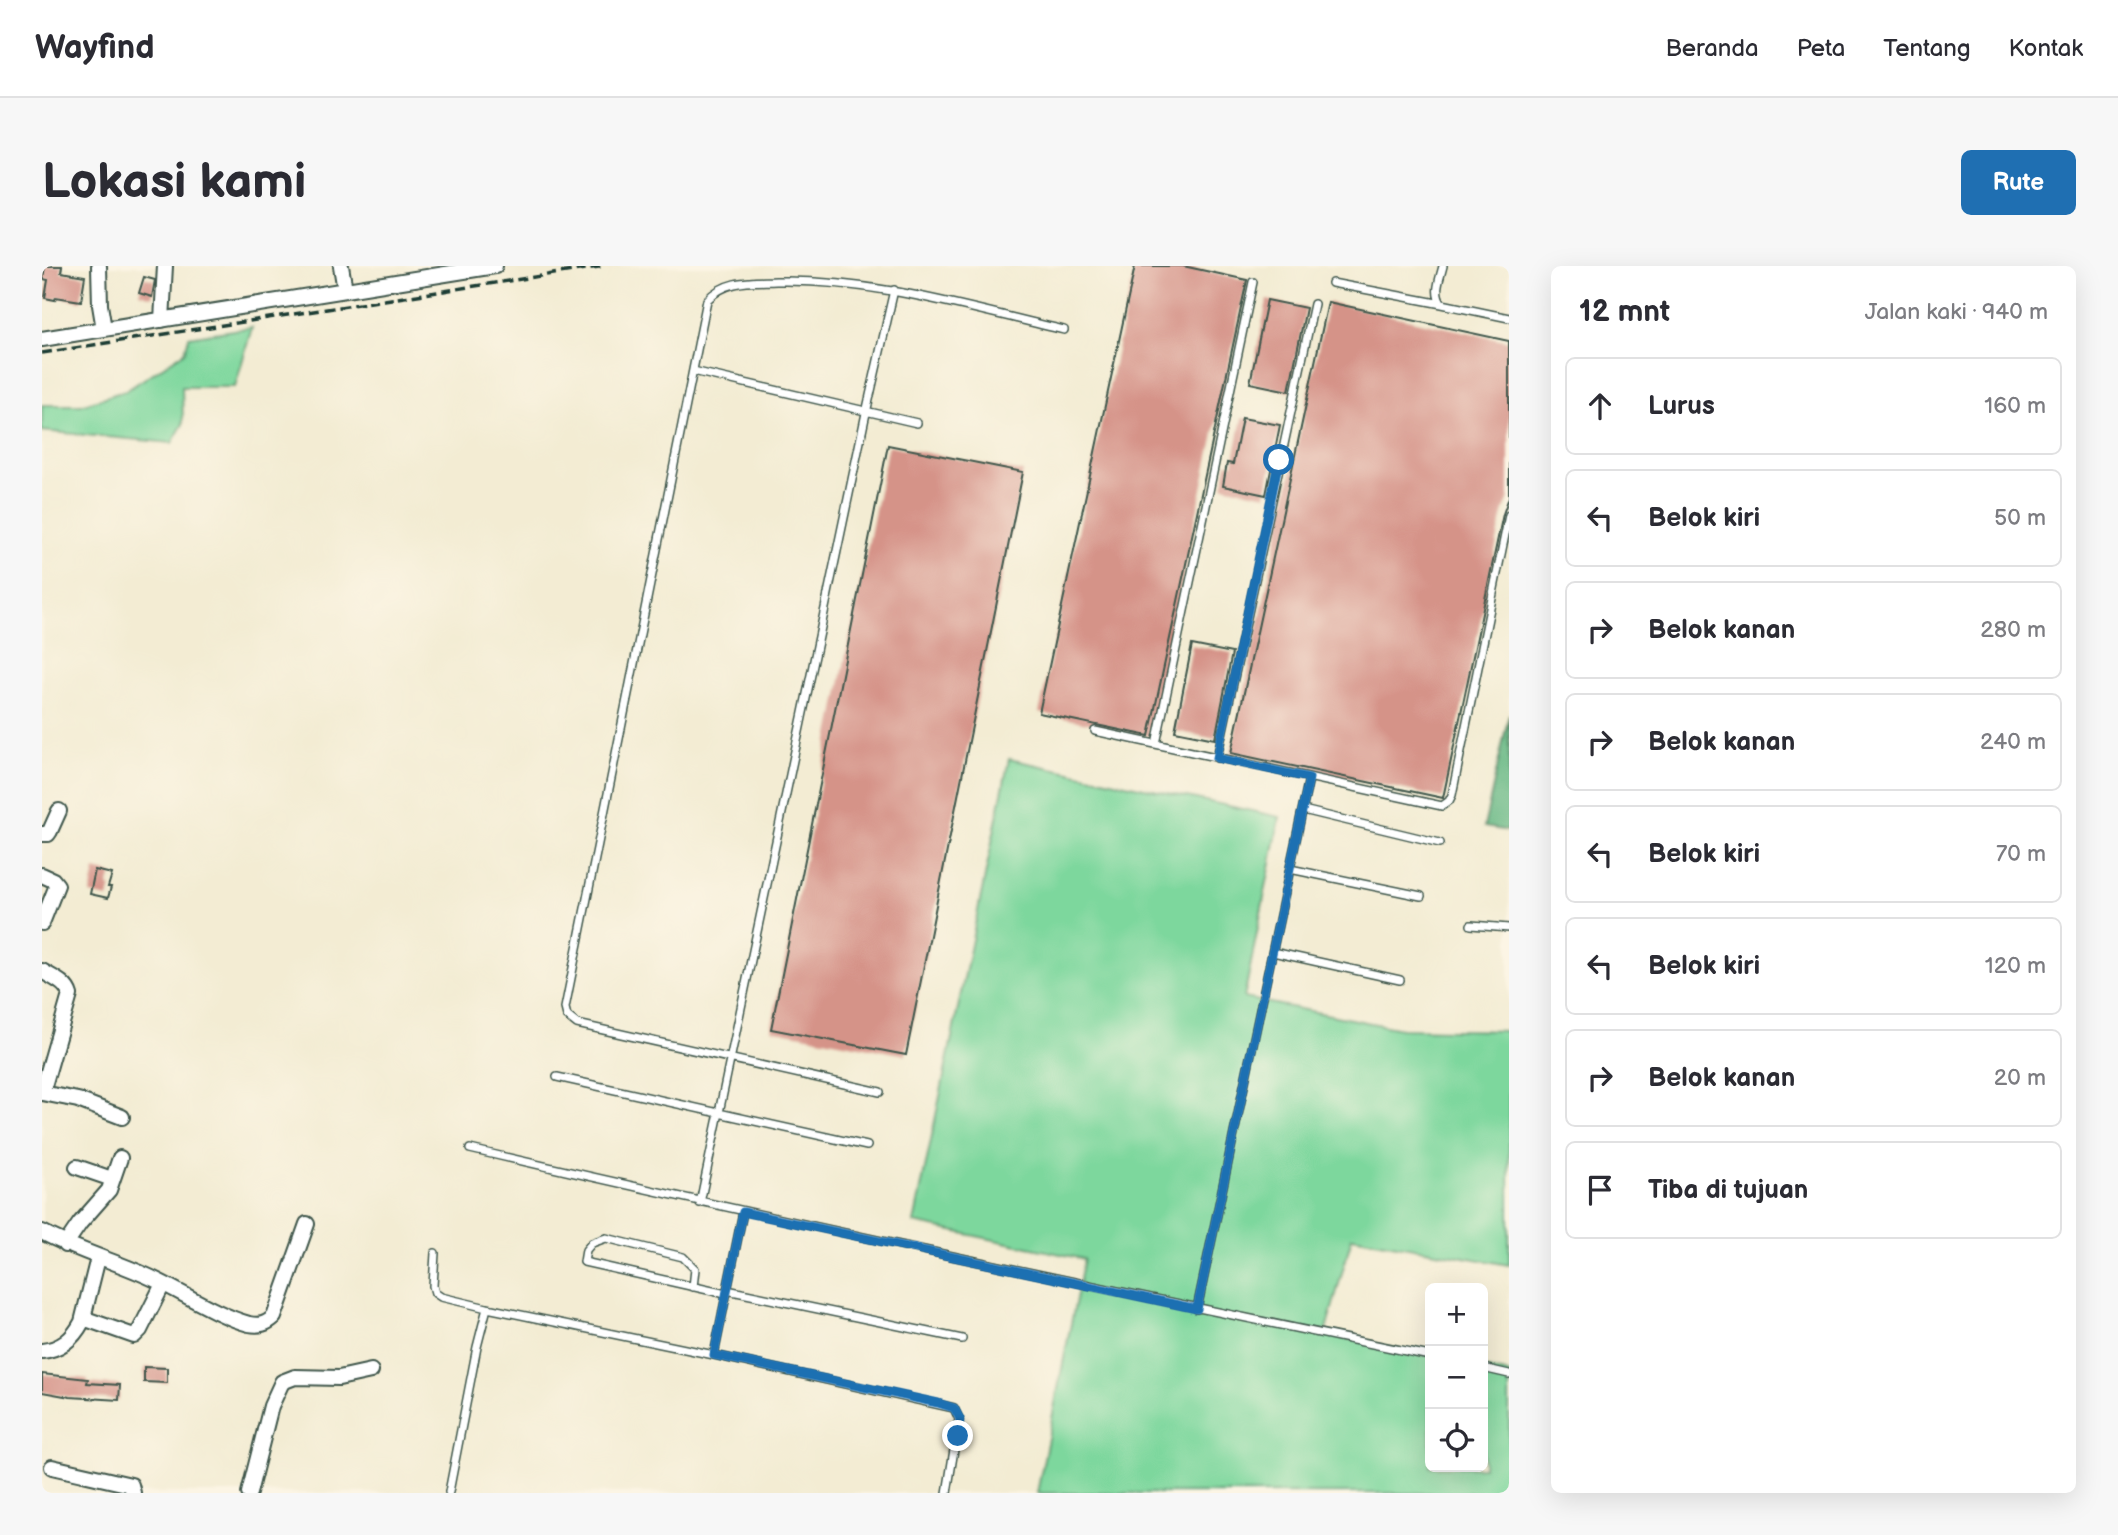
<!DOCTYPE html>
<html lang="id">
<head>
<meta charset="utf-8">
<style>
  :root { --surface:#fff; --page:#f7f7f7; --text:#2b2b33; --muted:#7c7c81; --line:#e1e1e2; --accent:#1f6fb2 }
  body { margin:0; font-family:"Balsamiq Sans",sans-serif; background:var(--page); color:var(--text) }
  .controls { position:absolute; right:21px; bottom:21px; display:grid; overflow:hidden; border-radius:10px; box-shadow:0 7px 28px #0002 }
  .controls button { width:63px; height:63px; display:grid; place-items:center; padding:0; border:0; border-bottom:2px solid var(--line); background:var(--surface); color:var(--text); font:35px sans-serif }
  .stop { position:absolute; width:21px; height:21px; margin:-16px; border:5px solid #1f6fb2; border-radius:50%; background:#fff }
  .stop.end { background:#1f6fb2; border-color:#fff; box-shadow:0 2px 7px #0008 }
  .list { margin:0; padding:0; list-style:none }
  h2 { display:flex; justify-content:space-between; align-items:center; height:91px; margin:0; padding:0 28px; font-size:30px }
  h2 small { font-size:23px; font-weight:400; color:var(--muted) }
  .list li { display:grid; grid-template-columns:46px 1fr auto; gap:21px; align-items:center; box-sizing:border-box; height:98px; margin:0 14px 14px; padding:0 14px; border:2px solid var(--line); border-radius:10px }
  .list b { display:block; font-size:26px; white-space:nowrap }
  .list em { font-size:23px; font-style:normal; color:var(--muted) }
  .icon { flex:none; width:38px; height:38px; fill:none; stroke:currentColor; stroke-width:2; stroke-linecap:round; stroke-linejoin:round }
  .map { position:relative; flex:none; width:1467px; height:1227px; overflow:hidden; border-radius:10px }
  header { display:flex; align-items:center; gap:42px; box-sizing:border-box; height:98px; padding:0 35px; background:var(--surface); border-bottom:2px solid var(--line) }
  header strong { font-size:33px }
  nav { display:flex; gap:38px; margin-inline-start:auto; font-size:24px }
  .intro { display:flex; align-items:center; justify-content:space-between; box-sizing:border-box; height:168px; padding:0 42px }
  h1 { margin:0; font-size:49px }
  .button { padding:18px 32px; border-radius:10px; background:var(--accent); color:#fff; font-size:24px; font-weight:700 }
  main { display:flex; gap:42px; padding:0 42px }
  aside { flex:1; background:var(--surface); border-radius:10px; box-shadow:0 7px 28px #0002 }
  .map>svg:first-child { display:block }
  .green { fill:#7dd79d; stroke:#4e8a68; stroke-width:2 }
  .forest { fill:#66b884; stroke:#427a5c; stroke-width:2 }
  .building { fill:#d59388 }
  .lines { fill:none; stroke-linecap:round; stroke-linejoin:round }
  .lane-casing { stroke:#3f574c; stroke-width:10 }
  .street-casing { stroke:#3f574c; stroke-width:18 }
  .lane { stroke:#fff; stroke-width:7 }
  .street { stroke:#fff; stroke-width:14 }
  .rail { stroke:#1f3d34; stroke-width:3.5; stroke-dasharray:10 5; stroke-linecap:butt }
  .route { stroke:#1f6fb2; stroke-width:9 }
</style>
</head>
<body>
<header>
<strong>Wayfind</strong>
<nav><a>Beranda</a><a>Peta</a><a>Tentang</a><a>Kontak</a></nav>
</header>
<div class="intro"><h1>Lokasi kami</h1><a class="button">Rute</a></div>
<main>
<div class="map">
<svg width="1467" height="1227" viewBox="0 0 1467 1227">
  <rect width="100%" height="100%" fill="#fcf5e5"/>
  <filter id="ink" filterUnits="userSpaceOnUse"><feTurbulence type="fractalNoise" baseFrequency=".0143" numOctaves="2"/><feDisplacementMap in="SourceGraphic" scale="14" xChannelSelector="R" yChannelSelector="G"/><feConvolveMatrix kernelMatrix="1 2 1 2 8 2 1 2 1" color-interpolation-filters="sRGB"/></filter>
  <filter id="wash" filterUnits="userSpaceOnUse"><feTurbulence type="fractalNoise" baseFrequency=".00686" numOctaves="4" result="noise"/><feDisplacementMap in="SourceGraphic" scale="28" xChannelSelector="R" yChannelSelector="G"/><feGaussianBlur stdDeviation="1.57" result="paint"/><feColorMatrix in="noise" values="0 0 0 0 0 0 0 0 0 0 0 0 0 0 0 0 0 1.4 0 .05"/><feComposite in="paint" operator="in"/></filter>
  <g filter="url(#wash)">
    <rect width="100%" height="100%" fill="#f3ecd3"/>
    <path class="green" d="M210 61 193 121H140L141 158 130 177 0 165V139H39L85 124 143 86 147 71Z
      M967 493 1238 551 1202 732 1359 763 1467 765V999L1310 971 1283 1068 1388 1090V1201H1441V1102L1467 1108V1227H995L1042 993 872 957Z"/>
    <path class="forest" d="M1467 448V565L1442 561Z"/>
    <g id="blocks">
      <path class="building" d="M3 0H20L19 6 43 10 39 35 14 31 13 34 3 32 6 14 1 13Z
        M1093 0H1141L1205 14 1107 470 997 447Z
        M102 11 113 14 110 31 97 27Z
        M1225 34 1264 42 1247 125 1208 117Z
        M1286 36 1467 75V231L1461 248 1401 532 1189 487Z
        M1200 152 1238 159 1224 229 1181 220 1185 197 1191 198Z
        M846 179 981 206 864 789 729 763Z
        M1150 379 1190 387 1173 473 1133 465Z
        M53 604 70 608 66 621H69L66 632 48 628Z
        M102 1101 125 1102V1117L102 1116Z
        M0 1108 46 1113 45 1117 78 1119 77 1134 28 1131 0 1126Z"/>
    </g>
  </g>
  <g filter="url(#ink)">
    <use href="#blocks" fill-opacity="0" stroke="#3f574c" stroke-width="2"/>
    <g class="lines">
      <defs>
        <path id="lane" d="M1401 0C1398 13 1391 27 1400 38L1467 52
          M1290 17 1400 38
          M651 105 875 157
          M1053 465 1400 540 1407 535 1410 529 1467 249
          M1114 478 1211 16
          M1175 492 1272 38
          M1261 544 1398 577
          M1248 603 1379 630
          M1429 659 1467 662
          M1231 686 1358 714
          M515 811 825 880
          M838 826 535 758 525 750 523 742 665 34C684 13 709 16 734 15 833 13 927 42 1022 64
          M428 883C747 957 1068 1024 1388 1090
          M658 937 824 147 852 24
          M393 987 391 1020 393 1027 399 1031 445 1042
          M651 1021 653 1003 641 991 564 972 550 977 544 984 542 996 684 1028
          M685 1024 920 1073
          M1155 1043 1267 512
          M672 1089 701 946
          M1441 1102 1467 1108
          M407 1226 435 1081 445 1042 672 1089 912 1142 917 1153 905 1227"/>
        <path id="street" d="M57 0 58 39 62 63
          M299 0 303 24
          M120 54 123 0
          M0 73 453 0
          M0 568H6L8 565 17 545
          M0 609 11 614 15 619 0 657
          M0 705C10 711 25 717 28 729L0 827
          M0 827 36 834 80 851
          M35 901 70 913
          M0 966C37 986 77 996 114 1014 143 1028 177 1050 207 1058 218 1060 224 1058 232 1051L265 958
          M23 979 38 957 67 924 78 892
          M41 1052 92 1070 98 1064 121 1018
          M0 1085C19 1083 31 1073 40 1056L56 992
          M10 1201 89 1219 91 1227
          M207 1227 229 1140 240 1116 253 1111 297 1112 329 1105"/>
      </defs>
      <use href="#lane" class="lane-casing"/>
      <use href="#street" class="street-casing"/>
      <use href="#lane" class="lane"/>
      <use href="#street" class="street"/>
      <path class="rail" d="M0 87 563 0"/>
    </g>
  </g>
  <g class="lines" filter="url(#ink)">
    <path class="route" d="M916 1170 918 1153 912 1142 896 1137 672 1089 701 946 1155 1043 1267 512 1175 492 1237 194"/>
  </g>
</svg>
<div class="controls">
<button>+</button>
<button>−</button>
<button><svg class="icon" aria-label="locate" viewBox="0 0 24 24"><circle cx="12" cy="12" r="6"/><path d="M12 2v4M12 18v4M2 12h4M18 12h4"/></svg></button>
</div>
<div class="stop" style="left:1237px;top:194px"></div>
<div class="stop end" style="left:916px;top:1170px"></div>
</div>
<aside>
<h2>12 mnt<small>Jalan kaki · 940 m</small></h2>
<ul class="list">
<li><svg class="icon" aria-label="ahead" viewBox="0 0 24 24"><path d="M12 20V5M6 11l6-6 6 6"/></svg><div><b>Lurus</b></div><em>160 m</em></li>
<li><svg class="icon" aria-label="left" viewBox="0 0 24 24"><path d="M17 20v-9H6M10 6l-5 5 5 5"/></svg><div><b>Belok kiri</b></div><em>50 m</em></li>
<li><svg class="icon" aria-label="right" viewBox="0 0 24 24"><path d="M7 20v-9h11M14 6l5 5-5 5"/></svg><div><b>Belok kanan</b></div><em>280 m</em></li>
<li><svg class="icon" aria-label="right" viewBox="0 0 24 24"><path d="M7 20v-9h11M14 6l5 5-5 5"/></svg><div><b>Belok kanan</b></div><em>240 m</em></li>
<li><svg class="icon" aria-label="left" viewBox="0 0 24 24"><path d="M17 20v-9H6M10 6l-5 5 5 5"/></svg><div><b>Belok kiri</b></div><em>70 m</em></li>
<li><svg class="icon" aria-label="left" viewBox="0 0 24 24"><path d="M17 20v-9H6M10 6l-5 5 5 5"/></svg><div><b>Belok kiri</b></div><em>120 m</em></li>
<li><svg class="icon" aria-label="right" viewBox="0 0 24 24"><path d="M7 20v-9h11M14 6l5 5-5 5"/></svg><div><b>Belok kanan</b></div><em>20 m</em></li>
<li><svg class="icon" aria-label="arrive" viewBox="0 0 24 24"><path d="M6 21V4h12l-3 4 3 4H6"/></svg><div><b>Tiba di tujuan</b></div></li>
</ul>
</aside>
</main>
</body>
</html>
